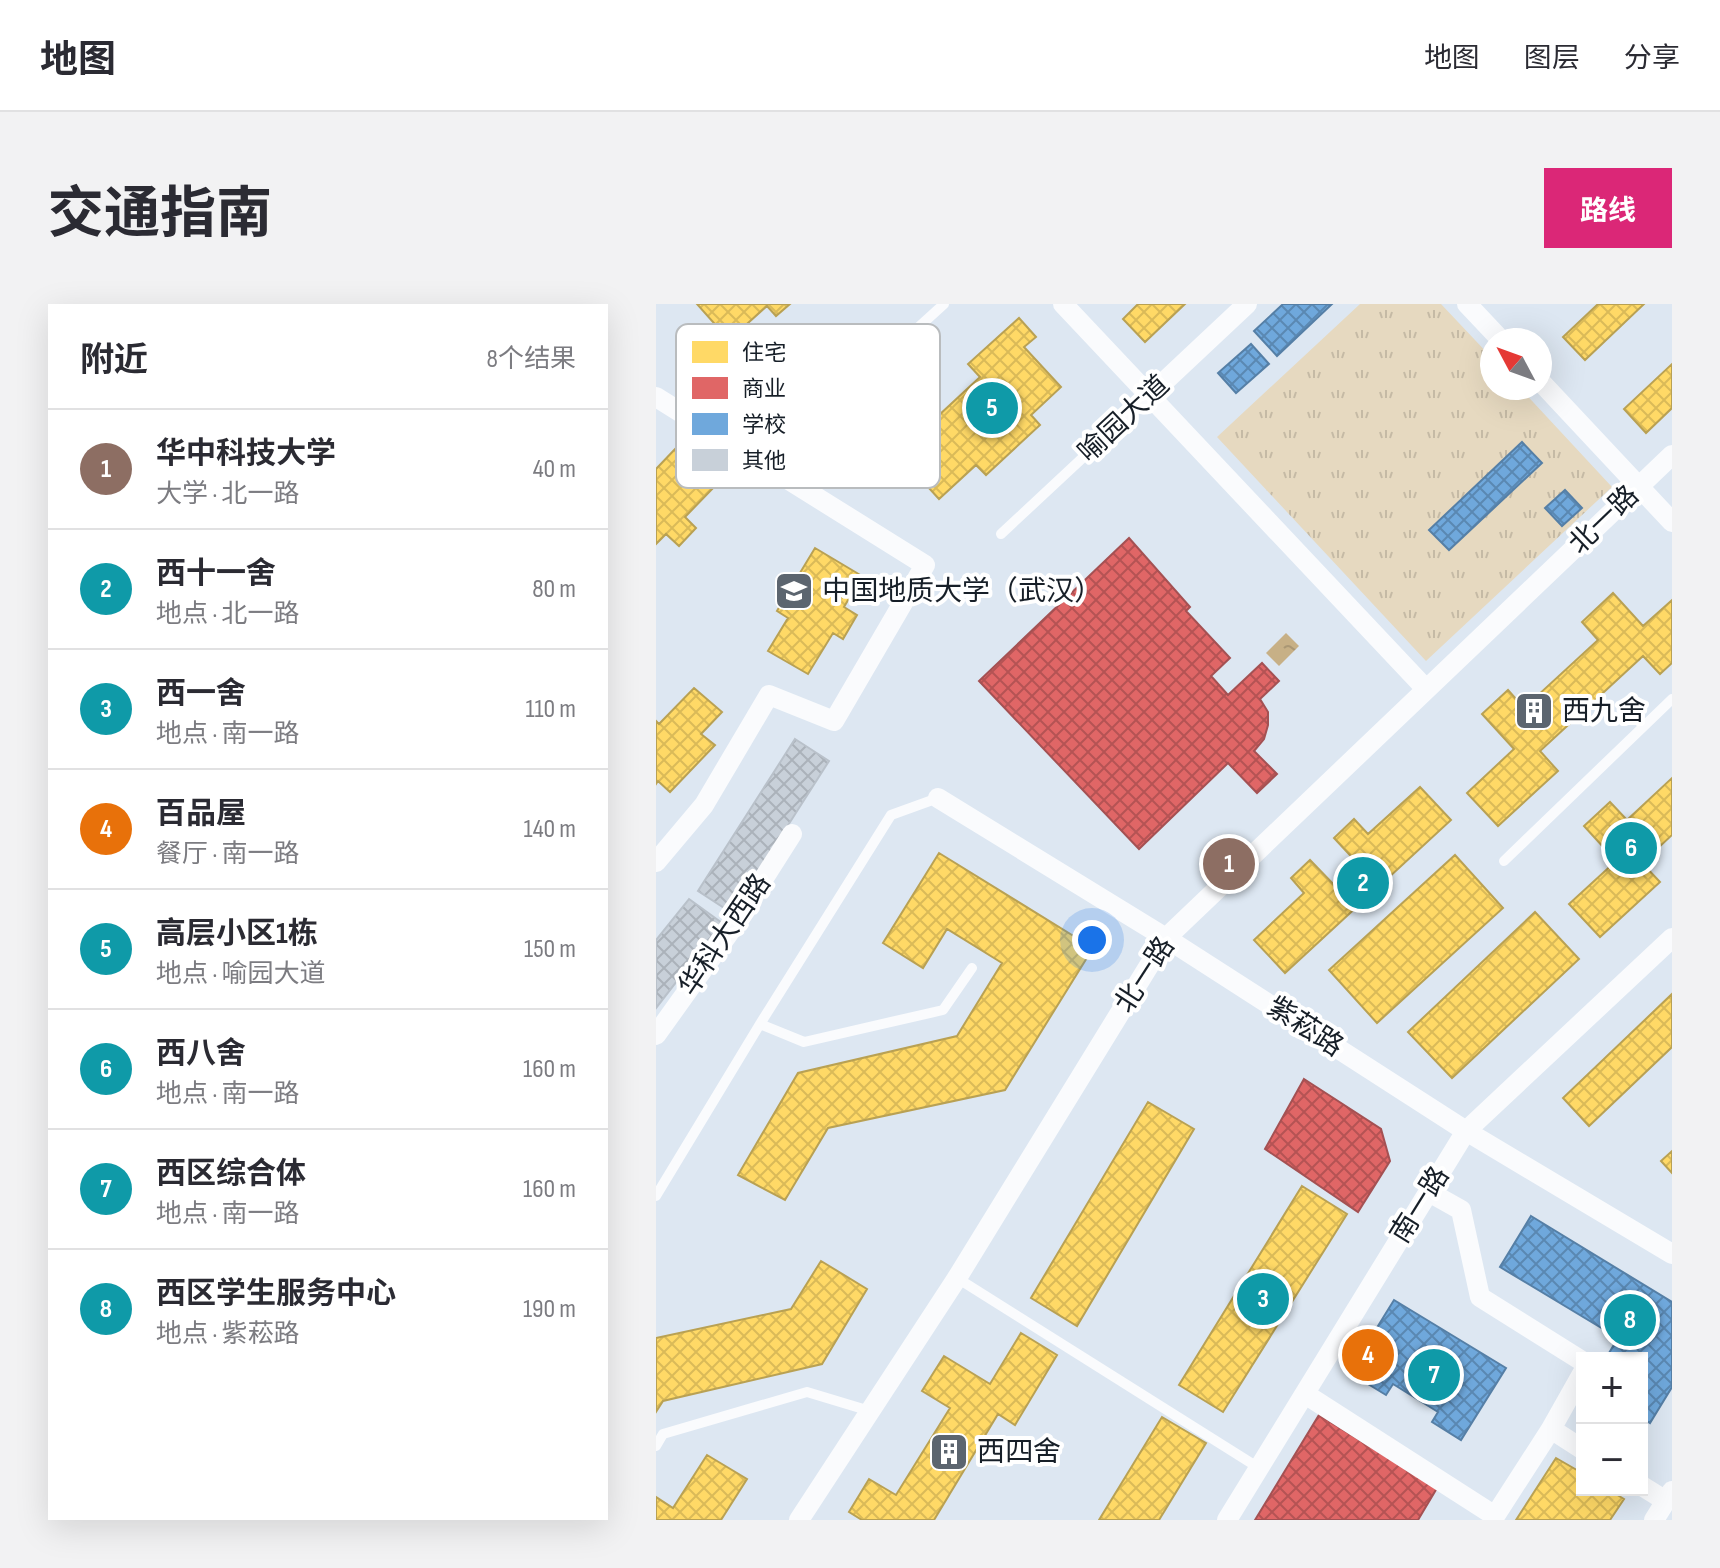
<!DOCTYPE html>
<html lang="zh">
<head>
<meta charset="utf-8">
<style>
  :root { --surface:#fff; --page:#f2f2f3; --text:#2b2b33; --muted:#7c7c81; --line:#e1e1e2; --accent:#db2777 }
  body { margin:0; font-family:"Sofia Sans Condensed","Noto Sans SC",sans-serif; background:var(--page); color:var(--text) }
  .controls { position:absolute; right:24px; bottom:24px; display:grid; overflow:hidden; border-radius:0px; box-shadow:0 8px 32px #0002 }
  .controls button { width:72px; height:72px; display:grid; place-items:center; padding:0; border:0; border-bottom:2px solid var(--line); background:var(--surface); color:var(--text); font:40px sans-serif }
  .compass { position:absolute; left:824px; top:24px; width:72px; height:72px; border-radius:50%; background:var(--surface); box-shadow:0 8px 32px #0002; rotate:311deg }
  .you { position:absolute; left:436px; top:636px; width:28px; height:28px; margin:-20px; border:6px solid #fff; border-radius:50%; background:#1a73e8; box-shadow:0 0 0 12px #1a73e833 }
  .badge { display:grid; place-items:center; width:52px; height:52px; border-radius:50%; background:var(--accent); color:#fff; font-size:26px; font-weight:700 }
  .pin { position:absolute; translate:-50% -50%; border:4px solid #fff; box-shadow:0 2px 8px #0006 }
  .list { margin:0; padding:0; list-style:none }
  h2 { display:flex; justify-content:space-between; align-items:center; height:104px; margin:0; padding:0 32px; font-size:34px }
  h2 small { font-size:26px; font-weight:400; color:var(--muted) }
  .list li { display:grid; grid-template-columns:52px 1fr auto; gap:24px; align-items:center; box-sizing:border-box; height:120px; padding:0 32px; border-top:2px solid var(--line) }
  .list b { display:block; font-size:30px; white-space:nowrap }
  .list p { margin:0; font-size:26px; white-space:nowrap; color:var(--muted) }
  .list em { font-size:26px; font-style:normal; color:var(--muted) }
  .map { position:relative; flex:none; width:1016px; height:1216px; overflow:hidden; border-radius:0px }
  header { display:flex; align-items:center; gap:48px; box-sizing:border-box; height:112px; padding:0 40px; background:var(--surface); border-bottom:2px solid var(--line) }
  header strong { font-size:38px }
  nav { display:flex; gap:44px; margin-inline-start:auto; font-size:28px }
  .intro { display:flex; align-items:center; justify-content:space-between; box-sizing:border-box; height:192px; padding:0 48px }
  h1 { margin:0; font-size:56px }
  .button { padding:20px 36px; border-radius:0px; background:var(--accent); color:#fff; font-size:28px; font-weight:700 }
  main { display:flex; gap:48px; padding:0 48px }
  aside { flex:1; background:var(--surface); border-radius:0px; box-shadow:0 8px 32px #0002 }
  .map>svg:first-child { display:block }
  .grass { fill:url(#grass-tufts) }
  .water { fill:url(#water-ripples) }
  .homes { fill:url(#homes-cross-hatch); stroke:#b9a153; stroke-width:2 }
  .shops { fill:url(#shops-cross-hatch); stroke:#a45153; stroke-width:2 }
  .schools { fill:url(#schools-cross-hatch); stroke:#557fa6; stroke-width:2 }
  .building { fill:url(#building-cross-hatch); stroke:#b9c1ca; stroke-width:2 }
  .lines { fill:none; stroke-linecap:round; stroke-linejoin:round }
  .lane { stroke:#fafbfd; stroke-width:10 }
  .street { stroke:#fafbfd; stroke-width:20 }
  .labels { text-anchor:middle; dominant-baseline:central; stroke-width:8; stroke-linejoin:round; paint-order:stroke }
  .street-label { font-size:28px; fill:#171f28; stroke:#fff }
  .poi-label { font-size:28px; fill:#171f28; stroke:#fff; text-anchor:start }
  .key { fill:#fff; stroke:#b9bcbe; stroke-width:2 }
  .key-label { font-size:22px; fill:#171f28 }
</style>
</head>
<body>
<header>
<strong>地图</strong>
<nav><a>地图</a><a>图层</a><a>分享</a></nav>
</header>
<div class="intro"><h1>交通指南</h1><a class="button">路线</a></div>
<main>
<aside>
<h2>附近<small>8个结果</small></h2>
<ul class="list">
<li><span class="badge" style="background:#8d6e63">1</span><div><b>华中科技大学</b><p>大学 · 北一路</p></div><em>40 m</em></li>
<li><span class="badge" style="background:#0f9aa8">2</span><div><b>西十一舍</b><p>地点 · 北一路</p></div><em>80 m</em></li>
<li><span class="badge" style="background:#0f9aa8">3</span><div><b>西一舍</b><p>地点 · 南一路</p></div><em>110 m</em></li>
<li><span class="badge" style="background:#e8710a">4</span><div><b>百品屋</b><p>餐厅 · 南一路</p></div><em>140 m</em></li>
<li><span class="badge" style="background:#0f9aa8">5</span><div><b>高层小区1栋</b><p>地点 · 喻园大道</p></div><em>150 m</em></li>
<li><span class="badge" style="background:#0f9aa8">6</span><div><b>西八舍</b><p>地点 · 南一路</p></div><em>160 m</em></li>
<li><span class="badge" style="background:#0f9aa8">7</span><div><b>西区综合体</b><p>地点 · 南一路</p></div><em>160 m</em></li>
<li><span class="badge" style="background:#0f9aa8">8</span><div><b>西区学生服务中心</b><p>地点 · 紫菘路</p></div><em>190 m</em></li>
</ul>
</aside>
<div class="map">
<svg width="1016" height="1216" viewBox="0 0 1016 1216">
  <defs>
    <pattern id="grass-tufts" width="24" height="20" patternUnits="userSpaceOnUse" patternTransform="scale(2)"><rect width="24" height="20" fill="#e6d9c0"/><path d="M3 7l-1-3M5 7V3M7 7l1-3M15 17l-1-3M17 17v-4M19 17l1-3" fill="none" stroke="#c5baa5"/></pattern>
    <pattern id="water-ripples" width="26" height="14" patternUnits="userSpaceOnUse" patternTransform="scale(2)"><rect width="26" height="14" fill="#c7b086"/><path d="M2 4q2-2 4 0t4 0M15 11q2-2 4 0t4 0" fill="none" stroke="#aa9774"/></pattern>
    <pattern id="homes-cross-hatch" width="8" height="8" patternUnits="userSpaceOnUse" patternTransform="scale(2)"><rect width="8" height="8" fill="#ffd966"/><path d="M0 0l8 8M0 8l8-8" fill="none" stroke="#daba58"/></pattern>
    <pattern id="shops-cross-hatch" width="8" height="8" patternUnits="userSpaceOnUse" patternTransform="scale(2)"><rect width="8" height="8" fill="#e06666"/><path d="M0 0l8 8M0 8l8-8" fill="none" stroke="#b55354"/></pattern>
    <pattern id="schools-cross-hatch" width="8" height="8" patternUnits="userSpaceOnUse" patternTransform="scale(2)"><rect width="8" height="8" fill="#6fa8dc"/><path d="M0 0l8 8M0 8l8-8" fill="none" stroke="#5a88b2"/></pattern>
    <pattern id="building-cross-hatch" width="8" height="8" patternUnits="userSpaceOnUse" patternTransform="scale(2)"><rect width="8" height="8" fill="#c8d0d9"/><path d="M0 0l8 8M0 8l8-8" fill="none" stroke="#abb2ba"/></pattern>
  </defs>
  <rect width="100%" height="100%" fill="#dde7f2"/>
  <path class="grass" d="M704 0H785L836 54V84H864L956 183 770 357 561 133Z"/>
  <path class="water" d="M630 329 643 342 623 362 610 349Z"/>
  <path class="homes" d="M41 0H134L120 12 111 2 73 36Z
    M482 0H529L489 38 467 15Z
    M942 0H988L929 56 907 33Z
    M363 14 380 33 368 43 405 83 375 111 384 121 330 171 320 161 283 195 242 150 234 158 220 142 269 98 282 112 324 73 312 60Z
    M1016 60V104L990 129 968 105Z
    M22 142 61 180 29 213 40 224 23 242 10 230 0 240V165Z
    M159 244 206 272 188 303 201 311 187 335 177 329 152 370 112 347 132 314 121 307Z
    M957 289 987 322 1016 296V359L1004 370 987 352 884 447 902 467 842 522 811 489 858 445 826 410 852 386 868 404 942 336 926 318Z
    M38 384 66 408 45 430 59 441 14 488 2 477 0 480V417L3 420Z
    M1016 474V531L986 559 1004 578 944 633 913 600 960 557 928 522 954 498 971 516Z
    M764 483 795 516 629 669 598 636 648 589 635 574 654 556 682 585 705 563 678 534 698 515 712 530Z
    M283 549 437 644 349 786 172 824 129 896 82 871 142 769 301 732 346 659 291 625 267 664 227 639Z
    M799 551 847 604 721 719 673 666Z
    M879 608 923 655 796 774 752 728Z
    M1016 690V743L933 822 907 794Z
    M492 798 538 825 421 1022 375 994Z
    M1016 847V869L1005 857Z
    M646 882 691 910 567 1108 523 1081Z
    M165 957 211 985 166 1060 7 1097 0 1108V1034L135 1005Z
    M365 1029 401 1051 359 1121 342 1110 278 1216H206L193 1208 213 1175 240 1191 294 1104 266 1087 288 1052 334 1080Z
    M506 1113 550 1139 503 1216H443Z
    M51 1151 91 1175 65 1216H0V1193L17 1204Z
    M900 1154 926 1169V1186H953L968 1195 954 1216H860Z"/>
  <path class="shops" d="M473 234 534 303 530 307 574 354 555 372 572 391 606 359 623 377 604 395 612 408V421L608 435 598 447 621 470 601 489 572 459 483 545 323 377Z
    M648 775 725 825 734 857 702 908 609 845Z
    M663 1111 781 1184 762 1216H599Z"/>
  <path class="schools" d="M627 0H676L621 52 598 27Z
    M595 40 613 60 580 89 562 69Z
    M866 138 886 159 793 246 773 226Z
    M909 186 926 204 906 222 889 204Z
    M875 912 1016 998V1083L994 1119 986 1114V1054H950L962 1034 844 963Z
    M738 996 850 1064 805 1136 776 1118 782 1108 737 1080 730 1091 707 1077 715 1064 701 1056Z"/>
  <path class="building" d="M139 435 173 457 76 609 42 587Z
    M33 595 66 619 0 704V636Z"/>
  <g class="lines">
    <path class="lane" d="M177 101 288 0
      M345 230 494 91
      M848 557 1016 395
      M104 720 148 738 287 706 316 664
      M0 892 104 720 235 511 282 494
      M301 974 603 1164
      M0 1142 7 1130 151 1088 214 1107"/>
    <path class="street" d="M407 0 770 385
      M811 0 845 36
      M884 77 1016 218
      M494 91 591 0
      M0 93 269 261 178 417 113 391 48 501 0 558
      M282 494 510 634 810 827 1016 950
      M0 731 73 629 136 530
      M773 888 805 906 824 993 926 1057
      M649 1090 839 1212 895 1125 926 1145
      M895 1125 926 1070
      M986 1182 1010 1197
      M143 1216 301 974 510 634 1016 151
      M571 1216 810 827 1016 634
      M998 1216 1016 1187"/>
  </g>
  <defs>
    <symbol id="university-square" viewBox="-11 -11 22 22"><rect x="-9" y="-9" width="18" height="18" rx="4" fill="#5c656f" stroke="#fff"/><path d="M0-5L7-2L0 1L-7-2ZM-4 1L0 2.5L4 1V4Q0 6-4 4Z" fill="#fff"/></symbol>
    <symbol id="building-square" viewBox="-11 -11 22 22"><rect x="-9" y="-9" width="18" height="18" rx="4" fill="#5c656f" stroke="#fff"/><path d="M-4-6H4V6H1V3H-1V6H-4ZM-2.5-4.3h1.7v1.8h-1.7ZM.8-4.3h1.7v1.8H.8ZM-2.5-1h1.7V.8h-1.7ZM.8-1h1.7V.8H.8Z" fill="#fff"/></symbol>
  </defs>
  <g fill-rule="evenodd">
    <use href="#university-square" x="116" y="265" width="44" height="44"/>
    <use href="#building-square" x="856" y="385" width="44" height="44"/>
    <use href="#building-square" x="271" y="1126" width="44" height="44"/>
  </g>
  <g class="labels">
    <g class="street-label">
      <text transform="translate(468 115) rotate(-43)">喻园大道</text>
      <text transform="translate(948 216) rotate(-44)">北一路</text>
      <text transform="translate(69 631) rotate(-56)">华科大西路</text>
      <text transform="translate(489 671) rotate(-57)">北一路</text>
      <text transform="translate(649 723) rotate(33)">紫菘路</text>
      <text transform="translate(764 901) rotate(-58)">南一路</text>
    </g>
    <g class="poi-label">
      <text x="166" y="287">中国地质大学（武汉）</text>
      <text x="906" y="407">西九舍</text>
      <text x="321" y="1148">西四舍</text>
    </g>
  </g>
  <rect x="20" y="20" width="264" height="164" rx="12" class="key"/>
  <rect x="36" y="37" width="36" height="22" fill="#ffd966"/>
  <rect x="36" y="73" width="36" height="22" fill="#e06666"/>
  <rect x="36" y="109" width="36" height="22" fill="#6fa8dc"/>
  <rect x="36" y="145" width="36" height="22" fill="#c8d0d9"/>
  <g class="key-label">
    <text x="86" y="56">住宅</text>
    <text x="86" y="92">商业</text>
    <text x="86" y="128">学校</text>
    <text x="86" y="164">其他</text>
  </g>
</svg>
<div class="controls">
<button>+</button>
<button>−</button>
</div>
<svg class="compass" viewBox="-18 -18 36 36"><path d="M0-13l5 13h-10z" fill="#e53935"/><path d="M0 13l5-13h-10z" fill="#7c7c81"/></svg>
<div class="you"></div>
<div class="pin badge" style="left:573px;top:560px;background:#8d6e63">1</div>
<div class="pin badge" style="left:707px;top:579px;background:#0f9aa8">2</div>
<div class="pin badge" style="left:607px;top:995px;background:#0f9aa8">3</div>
<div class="pin badge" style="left:712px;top:1051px;background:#e8710a">4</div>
<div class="pin badge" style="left:336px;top:104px;background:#0f9aa8">5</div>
<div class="pin badge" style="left:975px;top:544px;background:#0f9aa8">6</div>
<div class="pin badge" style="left:778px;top:1071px;background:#0f9aa8">7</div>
<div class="pin badge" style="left:974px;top:1016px;background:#0f9aa8">8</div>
</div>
</main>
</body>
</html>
